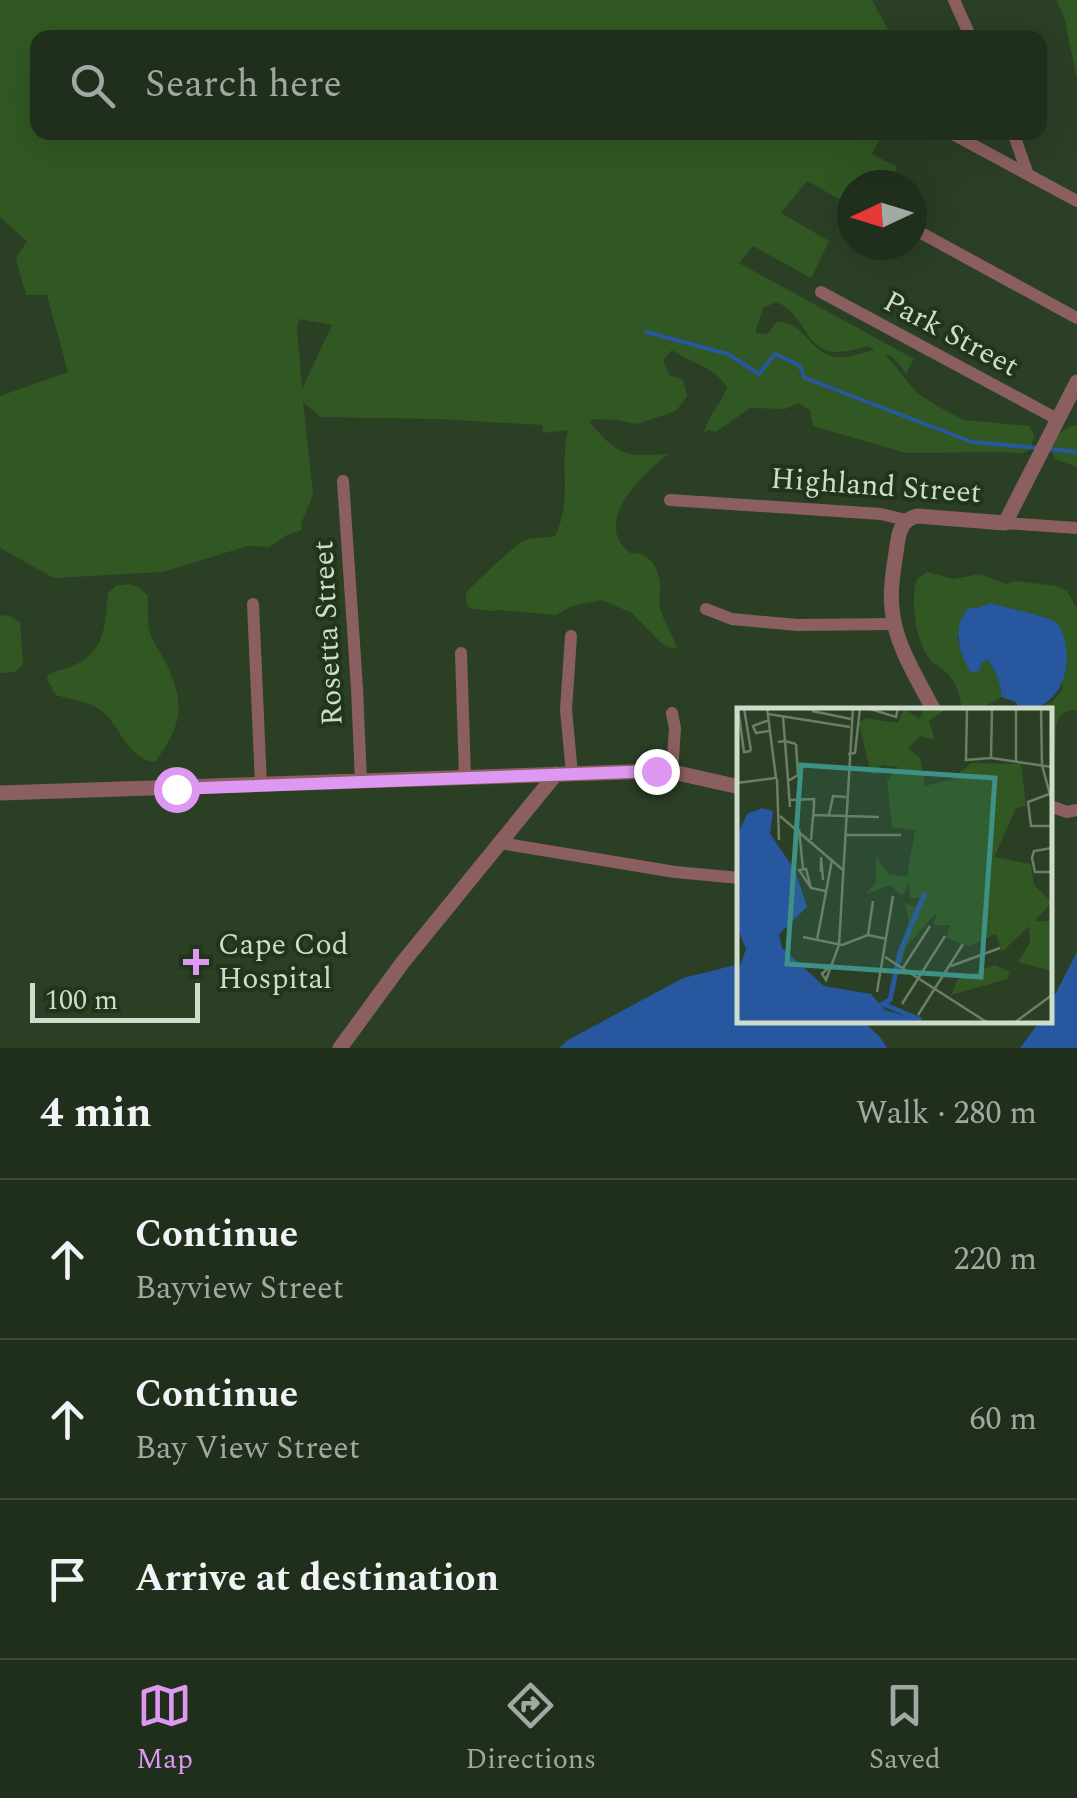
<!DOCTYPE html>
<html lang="en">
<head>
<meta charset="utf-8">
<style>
  :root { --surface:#202f1c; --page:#283725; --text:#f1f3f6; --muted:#a2a9a3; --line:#3d4a3b; --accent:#de98f2 }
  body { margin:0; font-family:Spectral,serif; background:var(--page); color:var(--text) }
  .compass { position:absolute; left:837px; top:170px; width:90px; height:90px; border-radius:50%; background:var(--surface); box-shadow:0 10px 40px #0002; rotate:266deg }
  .scale { position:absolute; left:30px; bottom:25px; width:170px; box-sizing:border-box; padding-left:10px; border:5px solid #cfdccb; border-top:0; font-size:28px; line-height:35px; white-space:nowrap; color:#cfdccb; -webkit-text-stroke:8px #21351b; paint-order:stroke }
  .stop { position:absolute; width:30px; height:30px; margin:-22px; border:8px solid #de98f2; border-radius:50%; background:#fff }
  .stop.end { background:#de98f2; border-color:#fff; box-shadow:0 2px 10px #0008 }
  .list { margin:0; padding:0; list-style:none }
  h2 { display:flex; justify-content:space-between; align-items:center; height:130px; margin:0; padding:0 40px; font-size:42px }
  h2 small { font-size:32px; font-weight:400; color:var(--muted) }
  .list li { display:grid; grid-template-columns:65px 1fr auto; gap:30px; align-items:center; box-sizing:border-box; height:160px; padding:0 40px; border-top:2px solid var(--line) }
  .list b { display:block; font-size:38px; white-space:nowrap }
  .list p { margin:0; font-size:32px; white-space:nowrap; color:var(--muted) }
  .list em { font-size:32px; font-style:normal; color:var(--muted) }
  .icon { flex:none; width:55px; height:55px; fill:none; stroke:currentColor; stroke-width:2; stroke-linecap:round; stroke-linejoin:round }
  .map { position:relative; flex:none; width:1077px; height:1048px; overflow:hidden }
  .search { position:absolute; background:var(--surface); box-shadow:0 10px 40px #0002; left:30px; right:30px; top:30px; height:110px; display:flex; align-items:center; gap:25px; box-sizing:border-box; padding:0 35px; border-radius:20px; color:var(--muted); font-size:38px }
  .sheet { height:610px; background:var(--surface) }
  nav { display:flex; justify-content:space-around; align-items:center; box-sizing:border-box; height:140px; border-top:2px solid var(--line); background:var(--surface); font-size:28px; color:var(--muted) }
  nav a { display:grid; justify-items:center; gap:5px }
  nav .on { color:var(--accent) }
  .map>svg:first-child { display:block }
  .green { fill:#315823; fill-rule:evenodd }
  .water { fill:#26579f }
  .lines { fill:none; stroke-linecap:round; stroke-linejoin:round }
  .stream { stroke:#26579f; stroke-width:4 }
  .minor { stroke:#8b5f5f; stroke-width:12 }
  .tertiary { stroke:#8b5f5f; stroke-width:15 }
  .route { stroke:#de98f2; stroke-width:12 }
  .poi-dot { fill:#de98f2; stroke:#21351b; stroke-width:4 }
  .labels { text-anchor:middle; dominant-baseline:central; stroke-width:8; stroke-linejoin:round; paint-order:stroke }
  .street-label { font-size:30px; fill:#cfdccb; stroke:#21351b }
  .poi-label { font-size:30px; fill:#cfdccb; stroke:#21351b; text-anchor:start }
  .inset-river { fill:none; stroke:#26579f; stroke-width:5 }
  .inset-road { fill:none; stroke:#6d7e67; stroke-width:2.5 }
  .view { fill:#3f9085; fill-opacity:0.15; stroke:#3f9085; stroke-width:5 }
  .inset-edge { fill:none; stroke:#cfdccb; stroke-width:5 }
</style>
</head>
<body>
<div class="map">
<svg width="1077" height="1048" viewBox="0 0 1077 1048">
  <rect width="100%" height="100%" fill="#2b3f25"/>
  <path class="green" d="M0 0H872L892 37 38 38V132L883 133 872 154 897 167 888 185H852V191L846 203 807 181 781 213 829 241 811 278 753 246 739 263 914 359 906 374C901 366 894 356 885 354L917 393 944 410 964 420 1029 426 1034 434 1031 449 1021 454 1007 452 906 453 813 426 810 410 798 403 785 409 750 408 716 432 709 430 704 432C709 416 720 404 727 388 716 367 690 363 672 350L663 360 669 375 683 380 687 396 676 411 637 424 616 420 595 419 589 422C619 455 622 457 668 454 642 475 591 522 630 553 649 552 658 566 660 584 661 592 658 601 660 609 664 622 672 634 677 647L673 649 661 643 632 613 602 600 572 606 556 615 499 610 491 611 469 608C467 602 464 599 467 592 470 587 517 544 523 541 531 537 545 538 555 536 573 500 559 466 568 430L543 433 542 425 438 419 321 417 303 402 313 495 301 524 302 530 287 535 269 547 248 546 162 572 54 578 0 548V396L68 372 47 295H26L16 258 27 241 0 217ZM776 302C802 311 805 345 828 351 840 354 856 349 868 346L875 350C863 352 848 359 836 357 809 353 804 320 777 322L767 334 755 333 763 308ZM299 319 332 325 302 389 297 327Z
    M1056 0H1077V79L1064 16Z
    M1074 425 1077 426V467L1055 459 1051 449C1055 438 1062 428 1074 425Z
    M927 572 953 579 980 574 1006 584 1015 581 1056 586 1067 591 1077 609V710C1043 710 1064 746 1050 767V711L1034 710 1052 702 1063 689 1044 616 1008 610 993 603 977 608 957 639 963 652 981 663 989 660 998 678 1002 697 977 710H962C960 693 956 679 941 668 933 662 935 666 929 658 915 638 910 602 917 579Z
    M129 584 139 587 148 596C148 607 147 619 149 629 152 642 161 653 167 665 186 706 181 727 155 762 128 759 121 728 103 712 90 701 71 700 56 695L47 679 48 675C55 670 61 671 70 667 106 653 105 626 108 593L116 586Z
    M7 615 20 622 23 665 14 672 0 673V616Z"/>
  <path class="water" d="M992 603C1009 610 1048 614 1058 624 1077 655 1065 711 1021 710L1015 702 1002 697 998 678 989 660 981 663 979 671 971 673C959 654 951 626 969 608H977Z
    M1077 952V1048H1020L1040 1021H1050V1004Z
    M739 964 740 1021H863L880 1037 887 1048H559L568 1040 683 978Z"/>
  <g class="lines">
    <path class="stream" d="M646 332 728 354 759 374 775 354 799 365 805 378 972 442 1039 448
      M1049 449 1077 452"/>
    <path class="minor" d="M954 0 971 38
      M949 132 1077 201
      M1013 132 1027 172
      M912 228 1077 318
      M821 292 1057 419
      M343 481 357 688 361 782
      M670 500 881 514 906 520
      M1005 523 1077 528
      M253 604 261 784
      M706 609 732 619 797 625 894 624
      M571 636 566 710 572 774
      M461 653 465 778
      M672 713 675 728 672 773
      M1050 806 1067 812 1077 810
      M500 843 675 872 740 878"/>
    <path class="tertiary" d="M934 711C918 679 895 645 892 609 890 590 893 572 896 553 898 537 899 520 917 516L1005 523 1077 382
      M0 793 656 771 677 773 740 787
      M340 1048 403 962 556 774"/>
  </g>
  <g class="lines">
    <path class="route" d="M176 789 656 771"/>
  </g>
  <path class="poi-dot" d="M191 947h10v10h10v10h-10v10h-10v-10h-10v-10h10z"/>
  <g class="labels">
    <g class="street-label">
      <text transform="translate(951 334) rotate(28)">Park Street</text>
      <text transform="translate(876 486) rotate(4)">Highland Street</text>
      <text transform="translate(328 633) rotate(-93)">Rosetta Street</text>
    </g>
    <g class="poi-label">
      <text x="218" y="945">Cape Cod<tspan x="218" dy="34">Hospital</tspan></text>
    </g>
  </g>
  <g transform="translate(737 708)">
    <rect width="315" height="315" fill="#2b3f25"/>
    <path d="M167 0 182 11 188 0H210L192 13 198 32 183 28 171 40 183 50 188 78 213 72 235 55 284 56 289 98 279 100 257 149 294 156 297 177 315 194 298 213H315V263L281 254 293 235 292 218 265 244 259 226 232 238 209 230 213 217H196L200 204 169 239 165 255 160 253 172 213 168 195 177 199 184 190H173L172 174 165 188 153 177 129 186 139 174V149L151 166 170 169 178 122 155 119 150 73 161 59 144 57 142 66H134L122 16 128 10 161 15ZM258 257 273 264 270 271 214 287 221 271Z" fill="#315823"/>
    <path d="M25 100 36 103 33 126 58 162 70 199 42 226 45 240 87 278 134 286 148 302 190 315H0V266L9 241 2 224 1 126 10 106Z" fill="#26579f"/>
    <path class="inset-river" d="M0 148 27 242 92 315M0 181 10 192 24 243 88 315M14 187 32 241 100 315M15 193 30 241 96 315M184 312 146 296 153 292 163 244 188 185"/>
    <path class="inset-road" d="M1 0 7 44 14 43M7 0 14 43M130 0 159 9 161 0M230 0 229 52 254 50M255 0 254 50 315 59M304 0 305 57 315 94M75 3 114 11M31 6 113 19M46 9 48 33 59 36M32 12 16 18 19 25 32 23M41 34 48 33 53 99M111 46 118 45 123 0M279 54V0M40 71 42 132M0 75 39 70 30 0M312 86 291 94 294 118H315M53 92 77 91V98M53 99 51 73 61 67 59 36M77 107 109 108M92 107 96 88 109 89M43 108 106 162M109 108 142 109M62 121 66 161M108 127H164M74 132 77 98M315 140 297 143 295 150 298 164H315M84 164V149L86 172M74 180 62 162 69 161 74 180 88 183M131 227 136 193M66 229 105 237 131 227 150 231M80 232 95 152M148 249 251 315M94 257 85 266 89 272 102 237 116 0M214 258 263 240M166 260 193 218M140 284 156 188M165 296 208 228M181 307 226 236M277 315 315 287"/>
    <path class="view" d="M64 57 258 70 244 269 50 256Z"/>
    <rect width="315" height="315" class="inset-edge"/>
  </g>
</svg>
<svg class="compass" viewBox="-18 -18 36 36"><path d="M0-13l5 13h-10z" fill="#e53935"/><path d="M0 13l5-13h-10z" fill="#a2a9a3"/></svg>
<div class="scale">100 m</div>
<div class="stop" style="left:176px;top:789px"></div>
<div class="stop end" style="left:656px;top:771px"></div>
<div class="search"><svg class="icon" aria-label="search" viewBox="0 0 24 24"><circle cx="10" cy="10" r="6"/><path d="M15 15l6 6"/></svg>Search here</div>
</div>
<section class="sheet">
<h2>4 min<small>Walk · 280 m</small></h2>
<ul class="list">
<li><svg class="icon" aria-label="ahead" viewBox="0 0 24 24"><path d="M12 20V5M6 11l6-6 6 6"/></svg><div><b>Continue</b><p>Bayview Street</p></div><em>220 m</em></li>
<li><svg class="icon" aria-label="ahead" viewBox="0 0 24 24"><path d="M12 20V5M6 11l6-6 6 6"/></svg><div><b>Continue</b><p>Bay View Street</p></div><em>60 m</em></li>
<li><svg class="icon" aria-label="arrive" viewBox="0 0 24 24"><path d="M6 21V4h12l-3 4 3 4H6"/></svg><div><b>Arrive at destination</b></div></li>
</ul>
</section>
<nav>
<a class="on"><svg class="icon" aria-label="map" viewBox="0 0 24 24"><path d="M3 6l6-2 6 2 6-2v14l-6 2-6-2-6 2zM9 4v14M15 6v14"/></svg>Map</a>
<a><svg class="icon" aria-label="directions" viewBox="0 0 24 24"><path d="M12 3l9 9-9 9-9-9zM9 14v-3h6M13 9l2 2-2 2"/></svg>Directions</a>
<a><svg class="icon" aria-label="saved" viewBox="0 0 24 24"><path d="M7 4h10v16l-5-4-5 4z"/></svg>Saved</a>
</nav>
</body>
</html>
